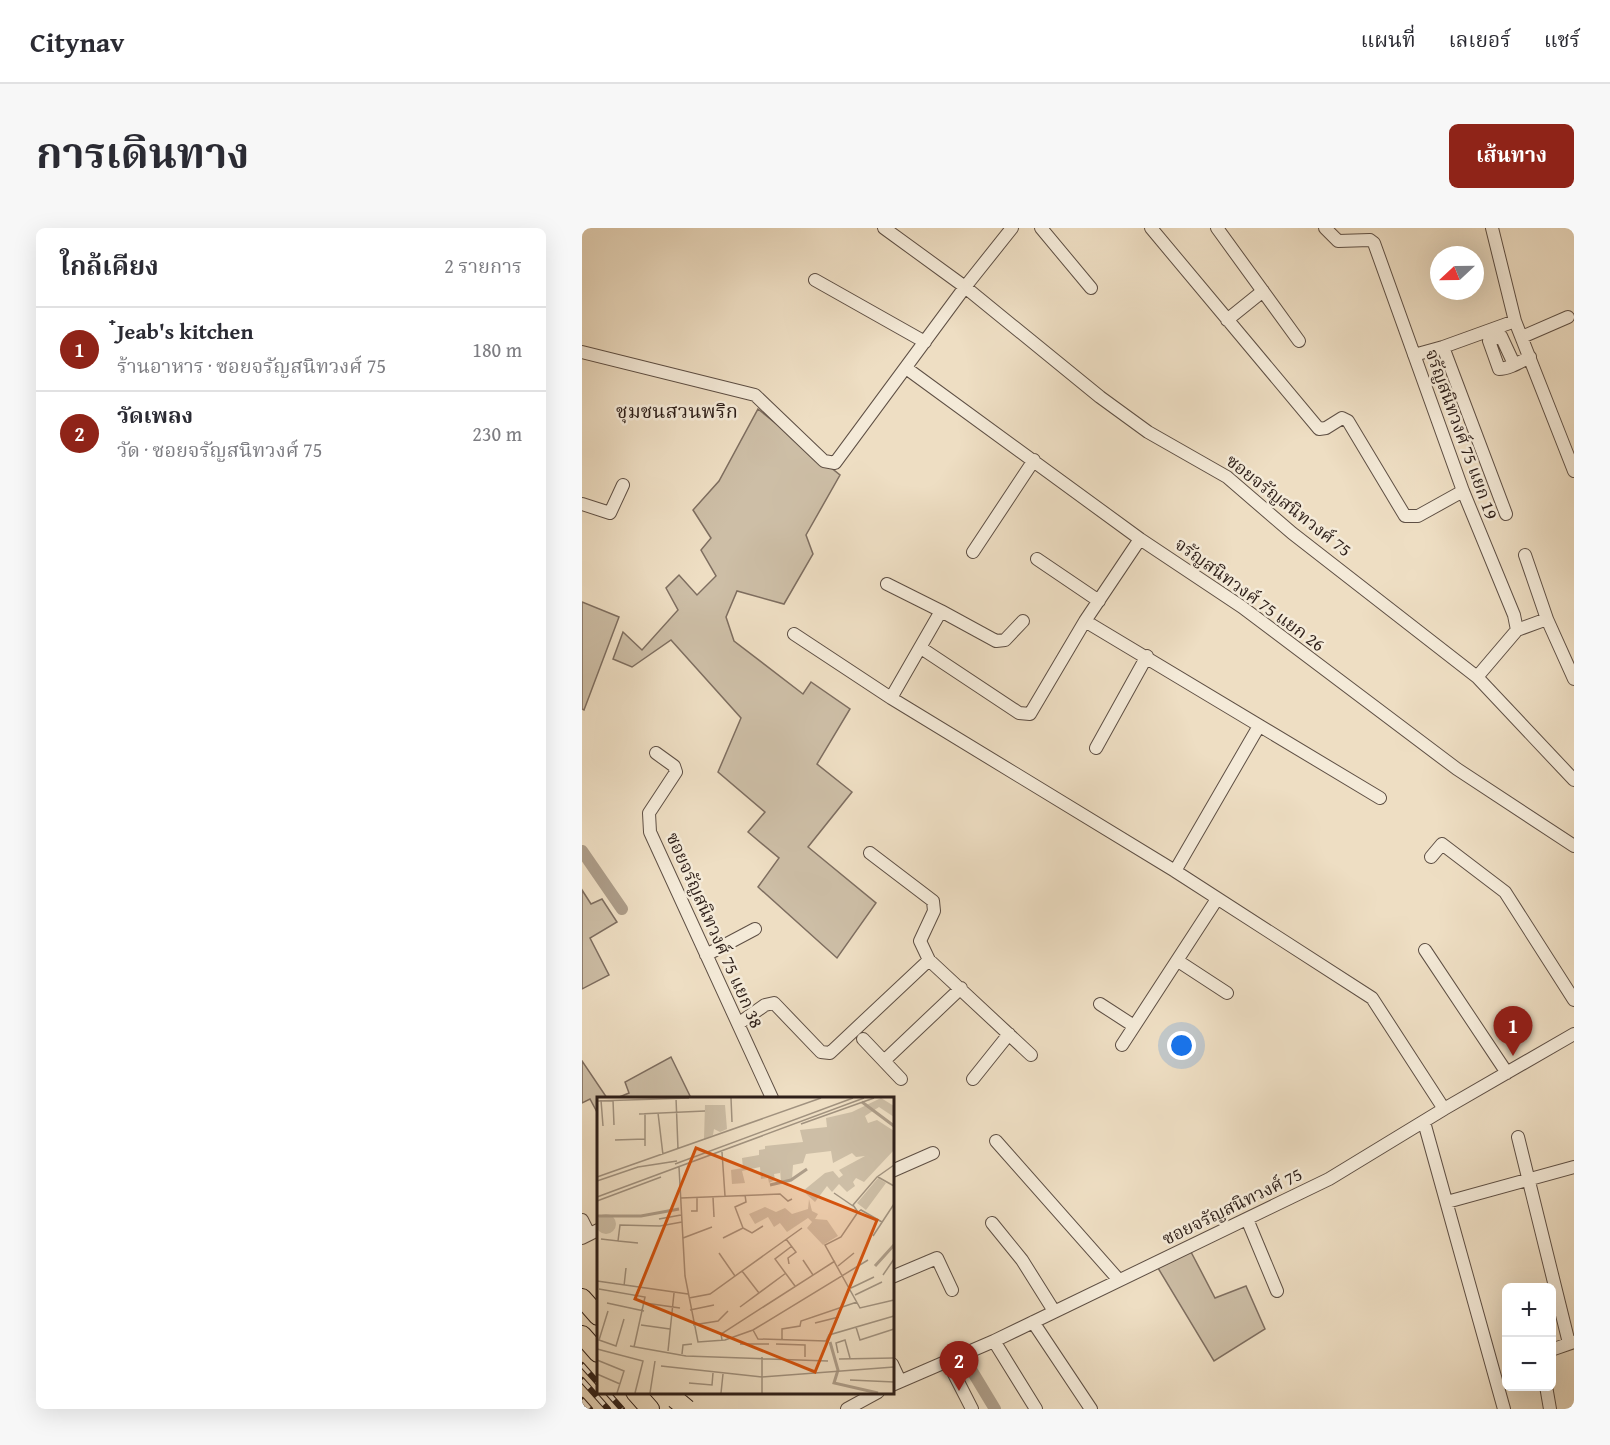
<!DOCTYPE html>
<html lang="th">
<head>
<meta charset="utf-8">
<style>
  :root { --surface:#fff; --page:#f7f7f7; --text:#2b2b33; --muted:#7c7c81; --line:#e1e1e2; --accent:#8f2418 }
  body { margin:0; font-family:"Gentium Book Plus","Noto Serif Thai",serif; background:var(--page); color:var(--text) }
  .controls { position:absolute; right:18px; bottom:18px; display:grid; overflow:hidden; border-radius:9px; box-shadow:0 6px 24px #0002 }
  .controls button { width:54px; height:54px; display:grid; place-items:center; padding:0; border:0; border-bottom:2px solid var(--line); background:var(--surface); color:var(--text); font:30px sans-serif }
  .compass { position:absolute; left:848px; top:18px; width:54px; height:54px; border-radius:50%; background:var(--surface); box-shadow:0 6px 24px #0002; rotate:248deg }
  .you { position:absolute; left:600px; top:818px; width:21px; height:21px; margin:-15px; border:4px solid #fff; border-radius:50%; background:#1a73e8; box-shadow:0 0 0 9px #1a73e833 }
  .badge { display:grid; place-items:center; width:39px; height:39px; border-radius:50%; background:var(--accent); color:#fff; font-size:20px; font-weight:700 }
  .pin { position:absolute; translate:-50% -50px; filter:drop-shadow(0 2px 3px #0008) }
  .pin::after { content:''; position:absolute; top:32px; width:21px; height:18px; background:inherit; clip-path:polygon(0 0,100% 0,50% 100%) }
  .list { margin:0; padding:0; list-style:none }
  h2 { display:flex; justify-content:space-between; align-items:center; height:78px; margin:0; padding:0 24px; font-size:26px }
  h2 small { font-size:20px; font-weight:400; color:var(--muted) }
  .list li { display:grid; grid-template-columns:39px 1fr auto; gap:18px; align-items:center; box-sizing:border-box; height:84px; padding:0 24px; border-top:2px solid var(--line) }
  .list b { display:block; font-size:22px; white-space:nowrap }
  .list p { margin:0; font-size:20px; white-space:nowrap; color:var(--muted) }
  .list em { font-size:20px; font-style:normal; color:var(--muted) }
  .map { position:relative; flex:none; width:992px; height:1181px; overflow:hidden; border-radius:9px }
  header { display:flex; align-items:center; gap:36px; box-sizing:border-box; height:84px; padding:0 30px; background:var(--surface); border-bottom:2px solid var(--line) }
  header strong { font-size:28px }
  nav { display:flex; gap:33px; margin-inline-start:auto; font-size:21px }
  .intro { display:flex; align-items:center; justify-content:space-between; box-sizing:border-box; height:144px; padding:0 36px }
  h1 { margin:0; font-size:42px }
  .button { padding:15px 27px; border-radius:9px; background:var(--accent); color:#fff; font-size:21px; font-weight:700 }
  main { display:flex; gap:36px; padding:0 36px }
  aside { flex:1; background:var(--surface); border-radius:9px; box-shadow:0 6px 24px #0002 }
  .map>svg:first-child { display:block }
  .green { fill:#cdbea6; stroke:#7e6e60; stroke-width:1.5 }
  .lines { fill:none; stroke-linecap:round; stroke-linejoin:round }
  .canal { stroke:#ad9d89; stroke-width:12 }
  .minor-casing { stroke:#5e4f44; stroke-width:14 }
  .highway-casing { stroke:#2e1f19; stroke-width:20 }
  .minor { stroke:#f4ead8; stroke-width:12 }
  .highway { stroke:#eedec3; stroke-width:18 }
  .rail-casing { stroke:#2e1f19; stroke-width:6 }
  .rail { stroke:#f4ead8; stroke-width:4; stroke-dasharray:11; stroke-linecap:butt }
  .highway-bridge-casing { stroke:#2e1f19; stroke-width:20; stroke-linecap:butt }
  .highway-bridge { stroke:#eedec3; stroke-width:18 }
  .labels { text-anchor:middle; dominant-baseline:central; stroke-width:5; stroke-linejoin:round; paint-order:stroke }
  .street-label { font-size:18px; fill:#2e1f19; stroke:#f4ead8 }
  .neighbourhood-label { font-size:20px; fill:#2e1f19; stroke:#f4ead8 }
  .inset-river { fill:none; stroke:#ad9d89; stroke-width:3 }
  .inset-road { fill:none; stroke:#a1927f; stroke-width:1.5 }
  .view { fill:#d5530d; fill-opacity:0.15; stroke:#d5530d; stroke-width:3 }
  .inset-edge { fill:none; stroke:#2e1f19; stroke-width:3 }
</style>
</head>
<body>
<header>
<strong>Citynav</strong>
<nav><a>แผนที่</a><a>เลเยอร์</a><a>แชร์</a></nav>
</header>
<div class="intro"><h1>การเดินทาง</h1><a class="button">เส้นทาง</a></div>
<main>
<aside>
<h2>ใกล้เคียง<small>2 รายการ</small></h2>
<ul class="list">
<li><span class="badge">1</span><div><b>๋Jeab's kitchen</b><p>ร้านอาหาร · ซอยจรัญสนิทวงศ์ 75</p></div><em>180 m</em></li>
<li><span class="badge">2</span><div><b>วัดเพลง</b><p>วัด · ซอยจรัญสนิทวงศ์ 75</p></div><em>230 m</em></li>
</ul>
</aside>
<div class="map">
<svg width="992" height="1181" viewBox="0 0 992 1181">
  <rect width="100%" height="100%" fill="#eedec3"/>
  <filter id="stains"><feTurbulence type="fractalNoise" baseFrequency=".00333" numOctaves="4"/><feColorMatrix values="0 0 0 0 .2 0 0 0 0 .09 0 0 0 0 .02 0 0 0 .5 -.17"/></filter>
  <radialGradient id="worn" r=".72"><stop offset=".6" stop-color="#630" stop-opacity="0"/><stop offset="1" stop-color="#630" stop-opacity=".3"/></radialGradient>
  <path class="green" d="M176 181 258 247 224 307 231 326 202 376 155 363 144 389 152 413 221 466 229 454 268 481 235 536 270 564 226 619 294 675 255 730 176 659 197 630 166 604 183 584 136 544 159 490 89 412 50 439 31 431 41 404 60 422 96 382 84 360 97 347 115 367 134 348 119 322 129 310 111 282 137 253Z
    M0 374 37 389 2 482 0 481Z
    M0 662 9 676 20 671 35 694 8 710 27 747 0 761Z
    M89 829 109 870H35L47 865 43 854Z
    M0 833 25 870H16V886L8 871 0 875Z
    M609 1024 633 1070 664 1058 683 1101 632 1133 576 1040Z"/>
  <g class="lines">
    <path class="canal" d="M0 623 40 681
      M387 1138 413 1181"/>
    <defs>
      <path id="minor" d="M302 0 383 59 518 169 566 204 645 249 710 305 895 449 992 552
        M459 0 509 60
        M569 0 737 201 744 200 760 190 766 193 823 288H836L881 263
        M635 0 717 113
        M743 0 756 13 788 12 792 15 881 263 932 387 935 402 895 449
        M910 0 933 93 992 243
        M233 52 343 114
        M645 92 681 63
        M940 109 986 89
        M0 124 173 167 242 233 253 235 383 59 430 0
        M832 127 861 119
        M932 136 919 108 907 113 917 141C927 141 938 134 948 129
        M324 140 558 311 660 379 875 541 992 618
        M0 276 28 285 41 257
        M924 286 861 119 933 93
        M391 324 452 232
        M943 327 965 391 992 451
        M455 331 517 373
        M305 356 359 383
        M503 393 798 570
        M935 402 965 391
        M212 406 309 470 593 643 790 770 862 881
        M339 420 437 485 448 486 503 393 558 311
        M309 470 359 383 414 413 423 412 441 393
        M514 520 565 428
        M74 525 92 538 94 544 67 585 68 604 190 870
        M288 625 351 673 352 683 338 713 347 732 449 827
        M849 629 860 616 923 664 992 772
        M593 643 677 498
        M843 722 925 845
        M124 727 173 701
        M596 733 645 765
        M518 776 552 798
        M156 796 183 777 192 775 239 824 248 825 347 732
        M281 811 319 851
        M540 817 635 671
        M302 833 379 760
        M391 851 427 806
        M842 894 922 1181
        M936 909 987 1115
        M414 913 536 1051
        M310 943 351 925
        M865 974 992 939
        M665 991 695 1063
        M0 992 7 1006
        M410 995 440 1032 472 1083
        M0 1010 16 1002
        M310 1049 355 1030 370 1062
        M451 1094 509 1181
        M412 1113 454 1181
        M969 1122 992 1114
        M365 1132 390 1181
        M310 1136 318 1153
        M310 1157 412 1113 747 951 862 881 992 806
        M964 1158 968 1181
        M265 1181 296 1164"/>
      <path id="highway" d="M0 1070 16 1088
        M0 1107 16 1125
        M53 1164 68 1181"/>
    </defs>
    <use href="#minor" class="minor-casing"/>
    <use href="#highway" class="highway-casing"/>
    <use href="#minor" class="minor"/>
    <use href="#highway" class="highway"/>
    <defs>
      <path id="rail" d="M0 1137 16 1155
        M0 1152 26 1181
        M25 1164 40 1181
        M0 1172 8 1181"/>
    </defs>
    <use href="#rail" class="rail-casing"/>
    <use href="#rail" class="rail"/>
    <defs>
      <path id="highway-bridge" d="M93 1171 105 1181"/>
    </defs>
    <use href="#highway-bridge" class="highway-bridge-casing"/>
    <use href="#highway-bridge" class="highway-bridge"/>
  </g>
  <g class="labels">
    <g class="street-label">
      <text transform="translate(880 206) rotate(70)">จรัญสนิทวงศ์ 75 แยก 19</text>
      <text transform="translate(707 277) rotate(38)">ซอยจรัญสนิทวงศ์ 75</text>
      <text transform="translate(668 366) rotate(36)">จรัญสนิทวงศ์ 75 แยก 26</text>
      <text transform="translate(133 702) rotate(66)">ซอยจรัญสนิทวงศ์ 75 แยก 38</text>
      <text transform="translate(650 978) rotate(-26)">ซอยจรัญสนิทวงศ์ 75</text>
    </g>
    <g class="neighbourhood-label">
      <text x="95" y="182">ชุมชนสวนพริก</text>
    </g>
  </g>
  <g transform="translate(15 869)">
    <rect width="297" height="297" fill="#eedec3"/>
    <path d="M284 1 297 9V20L282 10 268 19 271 26 280 23 297 34V53L267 85 259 81 256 85 258 89 250 95 242 87 235 95 230 89 218 105 206 94 228 76 236 74 242 81 246 78 242 73 268 59 259 60 255 56 236 66 234 54 209 57 206 66 196 68 195 82 184 85 183 72V76L177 77 178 83 172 86 171 81 164 82 163 70 145 74 148 86 135 87 134 73 146 71 145 61 162 58V53L168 52V49L206 45 203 33 230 30 229 21 255 15ZM108 8H128L130 32 123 35 117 32 116 38 107 42ZM281 81 289 86 269 113 260 106ZM212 102 215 114 221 117 218 122 230 123 241 139 226 148 210 131 215 125 211 121 190 135 183 126 177 130 171 120 158 127 152 117 168 110 179 115 188 111 195 117 211 112ZM-1 127a10 10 0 1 1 20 0a10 10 0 1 1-20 0Z" fill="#cdbea6"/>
    <path class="inset-river" d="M265 5 297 29M173 88 194 83 210 72M0 119H44L82 112M278 169 297 148M233 245 241 273 237 286 281 296"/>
    <path class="inset-road" d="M79 1 81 52M134 1 135 25M4 3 6 29M16 3 17 28M0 4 92 1M48 16V49M61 16 66 58M42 17 108 14M204 27 277 1M18 43 48 42M125 55 128 99M78 67 256 1M297 68 280 80 256 108 261 115 244 140 228 148 263 211 297 203M82 70 88 179 101 245 128 243 156 233 271 163M0 80 224 1M281 80 297 89M0 84 41 70 80 64M237 96 256 109M0 100 267 1M116 100 117 120M84 101 183 97 191 104 195 102M0 104 64 80M94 114H100V100M261 115 264 113 285 125M62 122 84 118M146 131 138 110 149 105 148 98M146 131 155 136 166 129M276 139 297 107M86 141 115 130M126 141 146 131M4 142 21 144 23 128 63 129 85 125M189 142 199 155 191 161 192 167M21 144 41 146M195 149 178 162 198 189M122 156 138 179M206 163 216 178M241 169 257 156M145 174 162 196M286 178 297 162M0 184 91 197M27 189 29 171M254 191 277 180M2 192 48 200 37 250M258 198 285 185M92 201 113 197 205 131M10 206 47 214M48 206 83 211M143 210 189 176M93 213 117 208M11 214 2 243 19 249 27 222M218 226 242 220M44 228 73 232M96 228 121 224 131 214M259 230 263 243 297 232M156 233 161 242 229 244 232 238 297 219M185 242V232L203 229 204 224 260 205M125 243 124 237 238 164M143 247H172M179 247 208 248V260M33 249 89 259 231 264M0 252 46 264 38 296M71 254 77 196M241 256 239 246 248 243 253 261M85 257 86 248 95 247M242 262 297 261M0 263 27 274 20 296M64 269 165 280 297 270M0 277 23 287M253 283 297 285M92 286 115 288 116 276M53 296 58 264M124 296 126 277M165 296V260"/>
    <path class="view" d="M99 51 280 123 218 275 38 202Z"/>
    <rect width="297" height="297" class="inset-edge"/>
  </g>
  <rect width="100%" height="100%" filter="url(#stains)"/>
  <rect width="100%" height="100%" fill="url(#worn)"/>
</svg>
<div class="controls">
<button>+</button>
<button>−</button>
</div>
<svg class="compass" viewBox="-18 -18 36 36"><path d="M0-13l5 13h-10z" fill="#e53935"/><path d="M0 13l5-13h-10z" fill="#7c7c81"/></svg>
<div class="you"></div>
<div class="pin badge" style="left:931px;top:828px">1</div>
<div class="pin badge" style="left:377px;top:1163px">2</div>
</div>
</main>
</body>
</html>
